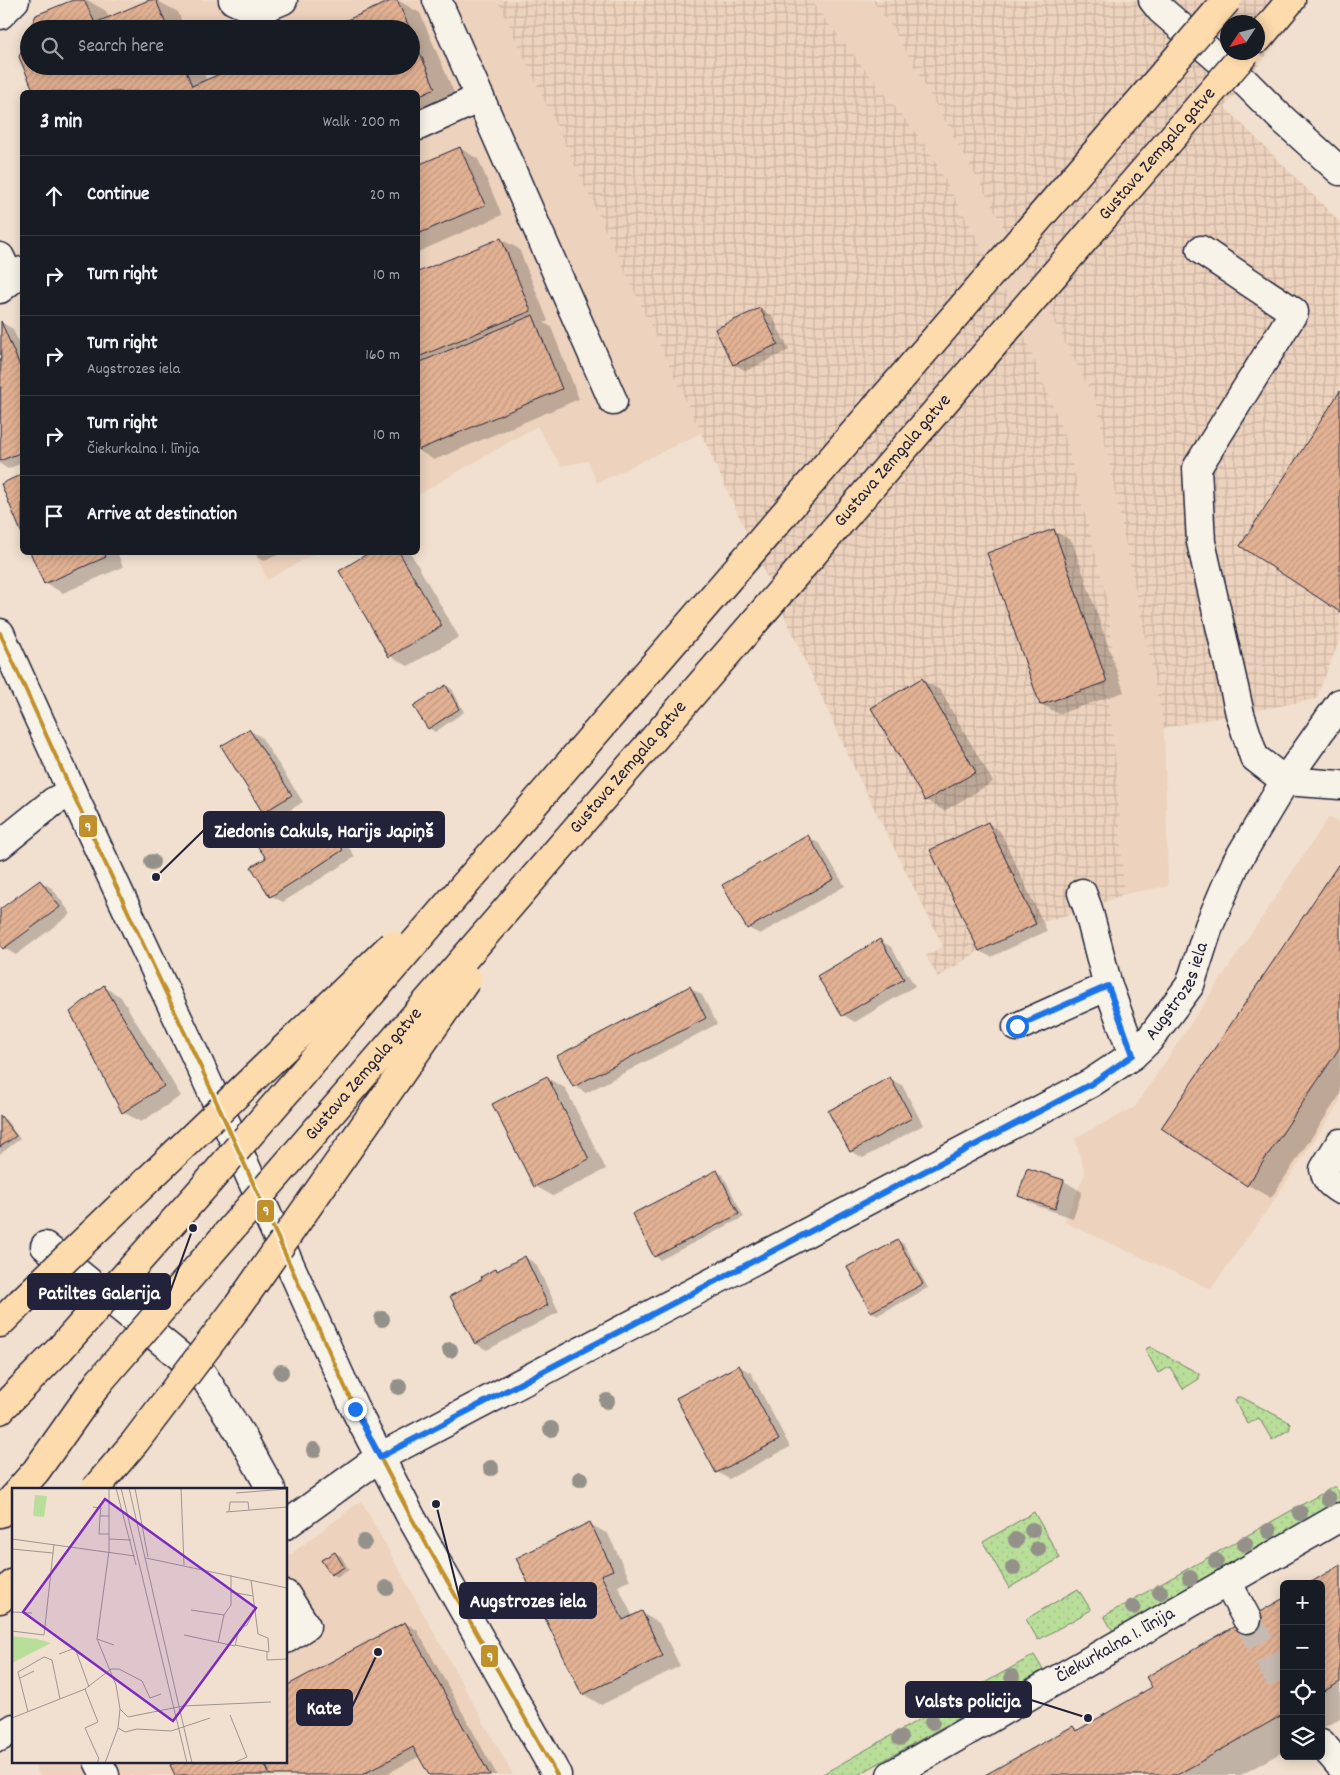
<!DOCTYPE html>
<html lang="en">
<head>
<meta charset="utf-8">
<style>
  :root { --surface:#171b24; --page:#20242c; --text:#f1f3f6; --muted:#9ea1a6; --line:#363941 }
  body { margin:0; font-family:Dekko,sans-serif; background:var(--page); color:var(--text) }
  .controls { position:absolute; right:15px; bottom:15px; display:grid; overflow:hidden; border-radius:8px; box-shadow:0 2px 12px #0003 }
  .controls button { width:45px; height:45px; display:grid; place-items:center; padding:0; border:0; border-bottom:1px solid var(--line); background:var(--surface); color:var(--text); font:25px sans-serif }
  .compass { position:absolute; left:1220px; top:15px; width:45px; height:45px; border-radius:50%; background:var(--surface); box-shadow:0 2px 12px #0003; rotate:234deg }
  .stop { position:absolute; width:15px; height:15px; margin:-11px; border:4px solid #1a73e8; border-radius:50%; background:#fff }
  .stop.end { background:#1a73e8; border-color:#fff; box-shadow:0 1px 5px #0008 }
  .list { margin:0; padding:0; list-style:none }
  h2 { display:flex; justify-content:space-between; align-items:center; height:65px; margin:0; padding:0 20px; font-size:21px }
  h2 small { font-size:16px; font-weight:400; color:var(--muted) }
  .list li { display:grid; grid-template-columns:32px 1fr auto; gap:15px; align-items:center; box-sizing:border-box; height:80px; padding:0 20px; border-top:1px solid var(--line) }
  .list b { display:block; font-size:19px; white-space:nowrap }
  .list p { margin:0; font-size:16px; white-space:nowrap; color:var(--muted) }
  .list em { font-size:16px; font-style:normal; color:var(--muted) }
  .icon { flex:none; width:28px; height:28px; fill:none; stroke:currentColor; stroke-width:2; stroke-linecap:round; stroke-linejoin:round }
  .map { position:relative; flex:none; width:1340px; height:1775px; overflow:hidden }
  .search { position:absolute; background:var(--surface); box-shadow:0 2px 12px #0003; left:20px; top:20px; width:400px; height:55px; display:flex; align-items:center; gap:12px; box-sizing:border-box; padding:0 18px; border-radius:28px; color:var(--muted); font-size:19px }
  .panel { position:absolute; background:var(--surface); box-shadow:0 2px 12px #0003; left:20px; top:90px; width:400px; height:465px; border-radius:8px }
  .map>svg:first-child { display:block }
  .built { fill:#edd2bd }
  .industrial { fill:url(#industrial-grid); fill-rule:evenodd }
  .grass { fill:url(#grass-dots); stroke:#6e806a }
  .shadow { fill:#0003 }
  .building { fill:url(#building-hatch); stroke:#22223b }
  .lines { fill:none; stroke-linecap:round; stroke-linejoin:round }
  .minor-tunnel { stroke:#c8bab1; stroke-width:28; stroke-dasharray:28 14; stroke-linecap:butt }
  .minor-casing { stroke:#22223b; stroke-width:31 }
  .major-casing { stroke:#22223b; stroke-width:31 }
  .minor { stroke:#f7f3e8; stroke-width:28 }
  .major { stroke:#fedbac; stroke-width:28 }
  .major-bridge-casing { stroke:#22223b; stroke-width:31; stroke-linecap:butt }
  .major-bridge { stroke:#fedbac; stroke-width:28 }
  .bus-1-casing { stroke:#f7f3e8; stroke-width:8 }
  .bus-1 { stroke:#c0902c; stroke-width:4 }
  .tree { fill:#94918a }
  .route { stroke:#1a73e8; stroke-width:6 }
  .labels { text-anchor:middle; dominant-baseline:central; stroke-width:5; stroke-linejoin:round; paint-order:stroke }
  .street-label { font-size:19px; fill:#22223b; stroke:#f7f3e8 }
  .inset-road { fill:none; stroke:#9e9494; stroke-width:1 }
  .view { fill:#7b2cbf; fill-opacity:0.15; stroke:#7b2cbf; stroke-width:2.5 }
  .inset-edge { fill:none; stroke:#22223b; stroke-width:2.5 }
  .leader { fill:none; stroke:#22223b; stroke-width:2 }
  .callout-dot { fill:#22223b; stroke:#f7f3e8; stroke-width:2 }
  .callout { fill:#22223b; stroke:#22223b; stroke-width:2 }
  .callout-label { font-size:20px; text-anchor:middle; font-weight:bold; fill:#fff }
  .line-badge { stroke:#f7f3e8; stroke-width:2 }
  .badge-label { font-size:14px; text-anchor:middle; font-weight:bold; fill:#fff }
</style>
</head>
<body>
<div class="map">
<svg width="1340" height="1775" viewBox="0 0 1340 1775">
  <defs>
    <pattern id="industrial-grid" width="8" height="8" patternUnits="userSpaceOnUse" patternTransform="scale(1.25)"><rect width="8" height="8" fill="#edd2bd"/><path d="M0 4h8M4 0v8" fill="none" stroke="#cbb4a3"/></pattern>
    <pattern id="grass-dots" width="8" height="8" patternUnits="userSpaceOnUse" patternTransform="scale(1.25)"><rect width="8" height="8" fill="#b9de99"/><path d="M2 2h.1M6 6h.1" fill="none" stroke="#9fbe85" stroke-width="1.8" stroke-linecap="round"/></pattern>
    <pattern id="building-hatch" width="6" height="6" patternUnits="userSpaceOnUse" patternTransform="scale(1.25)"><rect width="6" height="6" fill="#e3b294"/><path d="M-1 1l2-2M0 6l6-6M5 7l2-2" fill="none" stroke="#c29980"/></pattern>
  </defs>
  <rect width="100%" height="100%" fill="#f1e0cf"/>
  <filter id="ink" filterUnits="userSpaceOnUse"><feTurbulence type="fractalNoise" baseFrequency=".02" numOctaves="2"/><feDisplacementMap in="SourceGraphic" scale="10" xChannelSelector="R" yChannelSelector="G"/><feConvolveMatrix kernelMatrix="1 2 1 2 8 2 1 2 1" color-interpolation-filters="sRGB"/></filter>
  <g filter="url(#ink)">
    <path class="built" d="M73 0H497L701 433 597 483 588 461 561 466 537 426 418 495V92H34L19 57 29 33V66H411V29H30L36 15Z
      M810 0H872L893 29 976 176 1096 401 1164 728 1168 886 1124 894 1117 772 1107 682 1114 661 1107 598 1065 436 1010 300 928 148Z
      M255 553H316L267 580Z
      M1329 817 1340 824V1102L1270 1206 1211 1289 1064 1222 1085 1173 1075 1138 1135 1107Z
      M361 1501 513 1775H40L32 1761H286V1558Z"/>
    <path class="industrial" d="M497 0H810L928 148 1010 300 1065 436 1107 598 1114 661 1107 682 1117 772 1124 894 1088 909 1036 924 979 951 938 977 926 956 943 946 855 770 701 433Z
      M872 0H1299L1304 8 1225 107 1340 222V639L1316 699 1164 728 1096 401 976 176 893 29ZM1228 22H1258V52H1228Z"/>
    <path class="grass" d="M1150 1347 1196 1372 1199 1374V1379L1183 1389 1170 1367 1158 1373 1146 1351 1147 1348Z
      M1237 1397H1241L1287 1421 1290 1424V1429L1272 1440 1259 1418 1248 1424 1235 1401Z
      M1335 1486 1340 1495V1503L1113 1631 1104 1616Z
      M1034 1512 1060 1558 1009 1588 983 1542Z
      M1078 1589 1091 1610 1038 1640 1026 1619Z
      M1034 1655 1043 1670 858 1775H821Z"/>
    <path class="shadow" d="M76 0H87L106 11 109 19 152 0H156L178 12 185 29H32Z
      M397 0 420 13 458 102 418 119V92H35L20 57 29 66H200L207 81 411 66V29H329Z
      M460 148 478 159 502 215 418 252V166Z
      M501 239 519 249 548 321 544 323 551 327 579 399 434 460 418 450V273Z
      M760 309 772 316 789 350 746 371 734 364Z
      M1 322 13 329 22 352V463L8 469 0 464Z
      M22 476V530L3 484Z
      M1054 531 1072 541 1124 692 1059 714 1041 704Z
      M32 552H117L123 567 63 593 45 583Z
      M256 552H284L264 561 258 558Z
      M372 552H410L459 637 408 666 390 656Z
      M922 680 940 690 993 782 944 811 926 800 873 708Z
      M446 686 452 689 464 712 435 732 429 728 414 706Z
      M249 730 261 737 303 802 276 819 284 823 296 840 325 822 337 829 355 857 283 902 271 896 268 858 272 817 264 812Z
      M988 824 1000 831 1047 931 991 957 979 951Z
      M808 837 820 844 845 886 760 934 748 928Z
      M1340 864V1095L1271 1198 1248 1185Z
      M40 881 52 888 71 914 16 955 4 948 0 943V911Z
      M880 940 891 947 915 986 855 1022 843 1015Z
      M104 987 121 997 181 1096 141 1122 123 1112Z
      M690 988 702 995 717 1024 586 1093 574 1086Z
      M547 1078 565 1088 606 1169 553 1196 535 1186Z
      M890 1079 902 1085 923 1125 863 1158 851 1151Z
      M0 1117 6 1120 20 1139 0 1154Z
      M1028 1170 1064 1181 1082 1192 1073 1218 1037 1206 1020 1196Z
      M717 1172 723 1175 744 1217 660 1260 655 1256Z
      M898 1241 904 1244 928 1288 878 1315 872 1312 849 1268Z
      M525 1257 536 1264 559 1312 487 1350 476 1344 484 1280 496 1270 499 1271Z
      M739 1366 751 1373 790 1447 729 1479 717 1472Z
      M590 1524 608 1534 630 1580 618 1586 633 1617 642 1613 659 1623 680 1666 601 1705 583 1694Z
      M335 1553 341 1556 349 1570 337 1577 332 1574Z
      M1340 1566V1719L1321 1729V1584Z
      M1284 1599V1751L1241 1775H988L1073 1727 1079 1730 1154 1687Z
      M405 1623 417 1630 497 1775H430L420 1756 385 1775H176L181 1761H286Z"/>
    <path class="building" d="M73 0H84L95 23 149 0H156L168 29H30L36 15Z
      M393 0H397L410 29H326Z
      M411 32 435 88 418 96V92H34L19 57 29 33V66H184L192 86 238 66H411Z
      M460 147 485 205 418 234V165Z
      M501 238 531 311 418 357V272Z
      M760 308 778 344 733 365 715 329Z
      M533 315 562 389 418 450V363Z
      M1 321 22 371V452L0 461Z
      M1340 391V612L1240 546Z
      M22 474V534L1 484Z
      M1054 529 1107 682 1040 705 987 553Z
      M30 552H104L106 557 44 584Z
      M370 552H399L442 626 389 657 339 571Z
      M922 678 976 772 925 801 871 708Z
      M446 685 459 709 428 729 413 706Z
      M249 729 292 795 263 813 221 746Z
      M272 815 292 842 325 821 343 850 270 897 251 867 266 858 248 833Z
      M988 822 1036 924 979 951 930 850Z
      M808 835 834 879 747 929 722 885Z
      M1340 862V1047L1247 1186 1161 1128Z
      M40 880 60 907 3 949 0 945V909Z
      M880 939 904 979 842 1016 817 976Z
      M104 985 164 1086 122 1113 70 1012Z
      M690 986 706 1018 573 1087 557 1056Z
      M547 1076 589 1159 534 1187 492 1104Z
      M890 1077 912 1118 850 1152 828 1111Z
      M0 1115 16 1136 0 1147Z
      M1027 1168 1064 1180 1055 1209 1018 1196Z
      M717 1170 739 1214 654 1257 632 1214Z
      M898 1240 923 1284 871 1312 847 1267Z
      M525 1256 548 1305 475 1344 450 1296 482 1279 481 1277 496 1268 497 1271Z
      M739 1365 779 1440 716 1473 676 1398Z
      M590 1522 613 1570 601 1575 623 1620 642 1611 663 1656 582 1695 516 1558Z
      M335 1552 344 1567 331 1575 321 1560Z
      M1340 1565V1682L1321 1693V1584H1308Z
      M1284 1598V1714L1177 1775H985L1073 1726 1076 1731 1152 1687 1146 1677Z
      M405 1622 490 1775H429L413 1747 362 1775H270L264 1761H286V1686Z
      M178 1761H263L270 1775H175L170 1765Z"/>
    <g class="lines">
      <path class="minor-tunnel" d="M1247 1619 1284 1687"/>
      <defs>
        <g id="minor">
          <path d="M233 0 257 11 283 0"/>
          <path d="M437 0 613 401"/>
          <path d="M1153 0 1161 10 1245 82 1279 116 1340 171"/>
          <path d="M0 15 15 0"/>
          <path d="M418 126 480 98"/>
          <path d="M1201 250 1294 312 1197 468 1201 542 1240 714 1254 757 1285 781"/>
          <path d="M0 257 11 280"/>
          <path d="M0 289 22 271"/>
          <path d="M0 633 72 792 203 1072 355 1409 411 1517 557 1775"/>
          <path d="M1285 781 1340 785"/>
          <path d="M0 845 53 802 72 792"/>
          <path d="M1082 893 1088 909 1108 986 1133 1055"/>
          <path d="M1017 1027 1108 986"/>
          <path d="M1340 1143 1324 1169C1326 1180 1330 1184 1340 1190"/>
          <path d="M45 1246 203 1375 241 1435 271 1489"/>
          <path id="s1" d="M286 1525 380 1457 1091 1083 1133 1055 1149 1040 1190 985 1209 926 1236 863 1285 781 1340 703"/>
          <path d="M1227 1582 1247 1619"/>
          <path d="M286 1595 306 1626 286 1639"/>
          <path d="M0 1737 14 1728"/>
          <path d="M1321 1743 1340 1765"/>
          <path d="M98 1761 105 1775"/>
          <path id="s2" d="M891 1775 1340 1517"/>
        </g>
        <path id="major" d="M1258 39 1291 0
          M0 1323 21 1302
          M0 1410 60 1349
          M20 1489 36 1471 99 1382
          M0 1513 14 1497
          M0 1599 14 1583"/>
      </defs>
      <use href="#minor" class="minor-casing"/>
      <use href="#major" class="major-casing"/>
      <use href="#minor" class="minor"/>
      <use href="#major" class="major"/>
      <defs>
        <g id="major-bridge">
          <path d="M21 1302 392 945"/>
          <path d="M60 1349 212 1178 1227 0"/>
          <path id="s3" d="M99 1382 1246 52"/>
          <path d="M95 1489 135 1442 238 1306 467 979"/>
        </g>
      </defs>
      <use href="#major-bridge" class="major-bridge-casing"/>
      <use href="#major-bridge" class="major-bridge"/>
      <defs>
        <path id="bus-1" d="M0 633 72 792 203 1072 355 1409 411 1517 557 1775"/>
      </defs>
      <use href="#bus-1" class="bus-1-casing"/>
      <use href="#bus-1" class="bus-1"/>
    </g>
    <g class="tree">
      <circle cx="152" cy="862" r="8"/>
      <circle cx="382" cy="1319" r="8"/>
      <circle cx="450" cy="1350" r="8"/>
      <circle cx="281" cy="1372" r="8"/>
      <circle cx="399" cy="1387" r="8"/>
      <circle cx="607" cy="1401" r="8"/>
      <circle cx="551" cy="1429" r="8"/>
      <circle cx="314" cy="1450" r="8"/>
      <circle cx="491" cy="1468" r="8"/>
      <circle cx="580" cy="1479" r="8"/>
      <circle cx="1328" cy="1499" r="8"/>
      <circle cx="1300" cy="1513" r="8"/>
      <circle cx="1032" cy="1530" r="8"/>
      <circle cx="1269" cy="1531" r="8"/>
      <circle cx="1016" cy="1540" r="8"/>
      <circle cx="364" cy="1542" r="8"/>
      <circle cx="1245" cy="1544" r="8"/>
      <circle cx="1038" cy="1549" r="8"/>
      <circle cx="1216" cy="1561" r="8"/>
      <circle cx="1013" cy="1568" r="8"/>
      <circle cx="1190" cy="1578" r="8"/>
      <circle cx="387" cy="1588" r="8"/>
      <circle cx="1160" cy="1592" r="8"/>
      <circle cx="1133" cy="1607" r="8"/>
      <circle cx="1012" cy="1677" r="8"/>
      <circle cx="932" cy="1722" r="8"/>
      <circle cx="900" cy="1738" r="8"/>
    </g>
  </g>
  <g class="lines" filter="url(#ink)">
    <path class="route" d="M355 1409 380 1457 1091 1084 1133 1055 1108 986 1017 1026"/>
  </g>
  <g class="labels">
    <g class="street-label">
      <text stroke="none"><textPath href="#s3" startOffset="1621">Gustava Zemgala gatve</textPath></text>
      <text stroke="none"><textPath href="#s3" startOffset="1216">Gustava Zemgala gatve</textPath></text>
      <text stroke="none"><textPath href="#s3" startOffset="811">Gustava Zemgala gatve</textPath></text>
      <text stroke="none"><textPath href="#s1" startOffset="1049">Augstrozes iela</textPath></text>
      <text stroke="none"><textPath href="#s3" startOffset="406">Gustava Zemgala gatve</textPath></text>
      <text stroke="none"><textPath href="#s2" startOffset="259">Čiekurkalna 1. līnija</textPath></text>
    </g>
  </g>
  <g transform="translate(12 1488)">
    <rect width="275" height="275" fill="#f1e0cf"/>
    <path d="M0 148 25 151 39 155 0 175Z" fill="#b9de99"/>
    <path d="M23 7 35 8 32 29 21 28Z" fill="#b9de99"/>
    <path class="inset-road" d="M104 0 124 77M109 0 175 275M117 0 180 275M123 0 136 69M169 0 172 77M224 5 274 1M81 19 89 20 88 28M214 24 275 19M217 24 218 14H236L237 22M97 28H88L87 46H97M0 51 123 68M97 51 119 52M0 61 41 65M134 70 275 100M219 104 241 108M179 122 212 127M0 124 20 125M0 143 32 147 42 56M172 147 223 158 227 141 235 137 243 121M85 151 102 157M206 155 212 127 219 117V87M223 157 257 164 256 150 246 146 239 92M255 164V172L275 171M47 166 63 160 77 199M99 181H107L130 193 138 210 149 206M8 190 22 183M73 201 86 234 73 240 87 271 85 275M108 221 116 229 171 218 259 214M16 224 6 184 32 169 40 172 48 211M218 227 235 269 221 275M0 230 73 201 99 181M106 240 113 244 125 241 159 243 198 230M93 275 106 240 108 221 104 197 85 151 97 63V0"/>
    <path class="view" d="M93 11 244 120 161 233 11 124Z"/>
    <rect width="275" height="275" class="inset-edge"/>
  </g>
  <path class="leader" d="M156 877L204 830M193 1228L170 1292M436 1504L460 1600M1088 1718L1031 1700M378 1652L352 1707"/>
  <g class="callout-dot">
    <circle cx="156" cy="877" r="5"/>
    <circle cx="193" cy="1228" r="5"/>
    <circle cx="436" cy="1504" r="5"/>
    <circle cx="1088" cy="1718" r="5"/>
    <circle cx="378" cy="1652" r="5"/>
  </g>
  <g class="callout">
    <rect x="204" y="812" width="240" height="35" rx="5"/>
    <rect x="28" y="1274" width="142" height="35" rx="5"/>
    <rect x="460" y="1583" width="136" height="35" rx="5"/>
    <rect x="906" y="1682" width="125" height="35" rx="5"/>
    <rect x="297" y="1690" width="55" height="35" rx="5"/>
  </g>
  <g class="callout-label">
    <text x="324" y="837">Ziedonis Cakuls, Harijs Japiņš</text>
    <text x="99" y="1299">Patiltes Galerija</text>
    <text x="528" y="1607">Augstrozes iela</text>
    <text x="968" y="1707">Valsts policija</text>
    <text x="324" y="1714">Kate</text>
  </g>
  <g class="line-badge">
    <rect x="78" y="814" width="20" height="24" rx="5" fill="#c0902c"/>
    <rect x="256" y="1199" width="19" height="24" rx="5" fill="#c0902c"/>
    <rect x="480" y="1644" width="19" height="24" rx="5" fill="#c0902c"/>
  </g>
  <g class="badge-label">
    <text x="88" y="831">9</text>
    <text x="266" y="1215">9</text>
    <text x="490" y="1661">9</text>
  </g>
</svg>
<div class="controls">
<button>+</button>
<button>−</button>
<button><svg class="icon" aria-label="locate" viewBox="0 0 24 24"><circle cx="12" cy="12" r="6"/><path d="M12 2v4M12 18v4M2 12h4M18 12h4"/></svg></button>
<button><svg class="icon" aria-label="layers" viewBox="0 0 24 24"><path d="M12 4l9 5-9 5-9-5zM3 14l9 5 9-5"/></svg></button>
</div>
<svg class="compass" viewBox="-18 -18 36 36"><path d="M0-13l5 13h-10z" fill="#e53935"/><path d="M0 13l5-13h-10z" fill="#9ea1a6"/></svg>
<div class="stop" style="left:1017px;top:1026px"></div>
<div class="stop end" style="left:355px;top:1409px"></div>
<div class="search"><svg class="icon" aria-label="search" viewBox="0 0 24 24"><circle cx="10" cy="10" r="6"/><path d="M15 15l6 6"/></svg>Search here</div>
<section class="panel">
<h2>3 min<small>Walk · 200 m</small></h2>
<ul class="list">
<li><svg class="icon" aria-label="ahead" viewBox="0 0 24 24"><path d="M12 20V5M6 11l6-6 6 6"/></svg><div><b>Continue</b></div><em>20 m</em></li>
<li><svg class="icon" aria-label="right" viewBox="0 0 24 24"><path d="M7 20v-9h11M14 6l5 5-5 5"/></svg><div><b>Turn right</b></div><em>10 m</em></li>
<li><svg class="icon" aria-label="right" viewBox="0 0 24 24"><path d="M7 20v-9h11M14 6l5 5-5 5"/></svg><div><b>Turn right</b><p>Augstrozes iela</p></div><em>160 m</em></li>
<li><svg class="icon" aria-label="right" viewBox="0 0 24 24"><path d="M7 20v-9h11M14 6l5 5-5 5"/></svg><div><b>Turn right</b><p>Čiekurkalna 1. līnija</p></div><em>10 m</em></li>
<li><svg class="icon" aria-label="arrive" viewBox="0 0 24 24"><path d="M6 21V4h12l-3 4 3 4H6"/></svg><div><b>Arrive at destination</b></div></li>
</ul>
</section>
</div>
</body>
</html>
